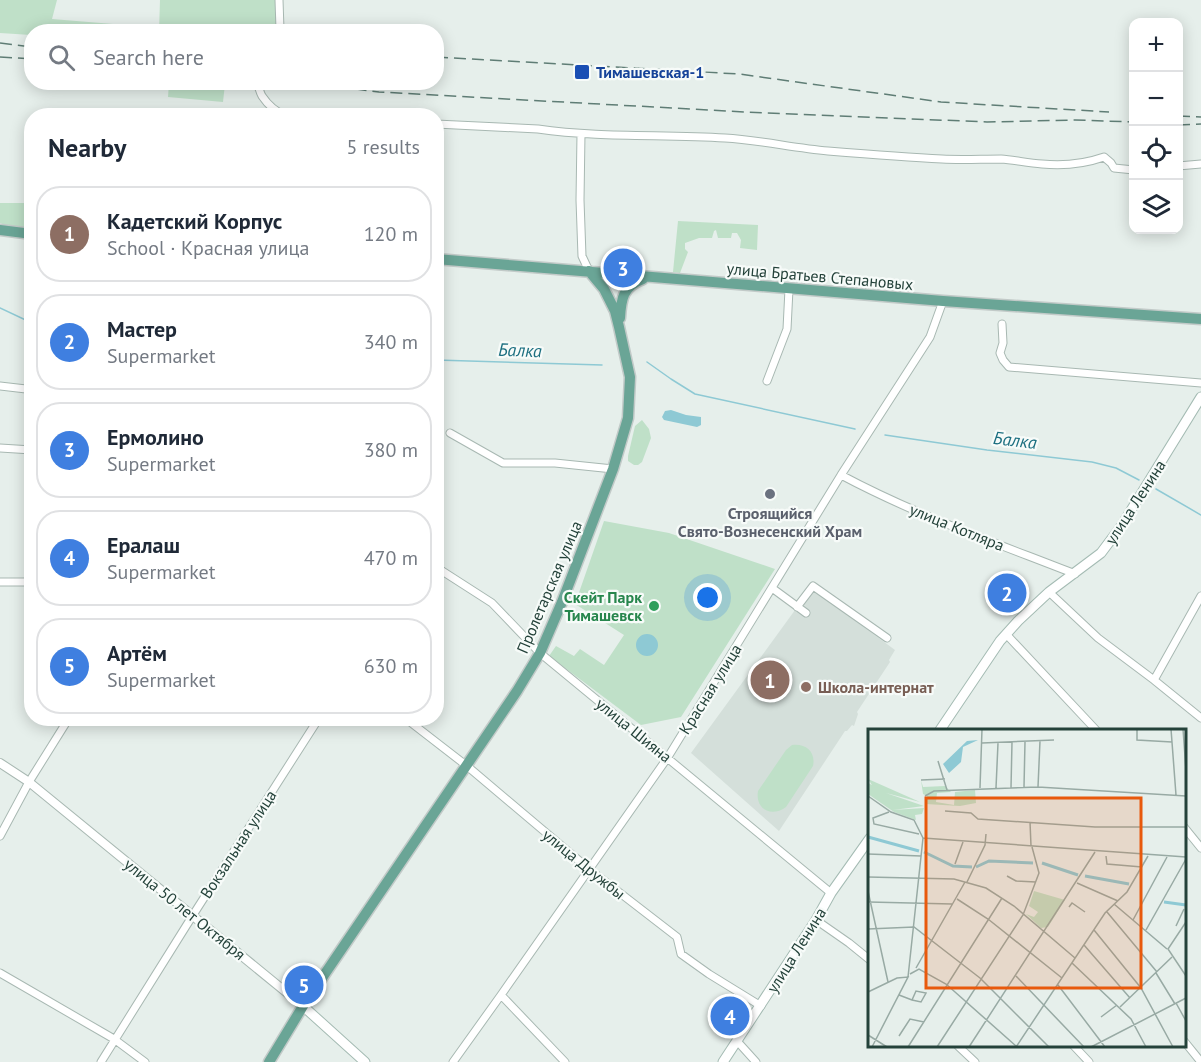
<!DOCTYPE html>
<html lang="en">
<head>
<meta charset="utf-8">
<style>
  :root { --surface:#fff; --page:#f2f2f3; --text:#1f2937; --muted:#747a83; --line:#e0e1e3; --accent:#0b8043 }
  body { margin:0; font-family:"PT Sans",sans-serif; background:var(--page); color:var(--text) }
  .controls { position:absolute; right:18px; top:18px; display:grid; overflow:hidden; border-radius:12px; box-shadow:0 3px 15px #0003 }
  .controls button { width:54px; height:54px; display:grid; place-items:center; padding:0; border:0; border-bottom:2px solid var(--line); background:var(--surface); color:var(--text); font:30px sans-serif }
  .you { position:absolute; left:708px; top:598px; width:21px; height:21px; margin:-15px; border:4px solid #fff; border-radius:50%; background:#1a73e8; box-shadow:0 0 0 9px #1a73e833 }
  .badge { display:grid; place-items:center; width:39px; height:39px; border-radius:50%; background:var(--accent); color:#fff; font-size:20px; font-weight:700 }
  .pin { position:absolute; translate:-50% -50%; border:3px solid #fff; box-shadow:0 2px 6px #0006 }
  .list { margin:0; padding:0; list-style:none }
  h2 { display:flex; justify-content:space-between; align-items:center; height:78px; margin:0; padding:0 24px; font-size:26px }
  h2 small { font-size:20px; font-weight:400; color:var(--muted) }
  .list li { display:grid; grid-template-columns:39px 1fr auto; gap:18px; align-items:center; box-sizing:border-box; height:96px; margin:0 12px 12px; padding:0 12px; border:2px solid var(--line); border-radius:24px }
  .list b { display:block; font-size:22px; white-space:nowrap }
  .list p { margin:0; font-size:20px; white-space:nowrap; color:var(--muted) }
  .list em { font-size:20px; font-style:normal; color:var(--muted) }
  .icon { flex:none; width:33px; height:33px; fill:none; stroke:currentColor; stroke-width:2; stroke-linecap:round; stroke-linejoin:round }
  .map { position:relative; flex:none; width:1201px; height:1062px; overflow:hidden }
  .search { position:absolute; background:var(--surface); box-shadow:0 3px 15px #0003; left:24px; top:24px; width:420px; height:66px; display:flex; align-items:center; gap:15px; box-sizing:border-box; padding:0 21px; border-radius:24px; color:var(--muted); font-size:22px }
  .panel { position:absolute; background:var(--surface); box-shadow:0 3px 15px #0003; left:24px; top:108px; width:420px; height:618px; border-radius:24px }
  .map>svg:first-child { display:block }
  .built { fill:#d4dfda }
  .green { fill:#bfe0c8 }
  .water { fill:#8ec9d4 }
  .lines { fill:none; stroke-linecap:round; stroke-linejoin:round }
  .stream { stroke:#8ec9d4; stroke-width:1.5 }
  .minor-casing { stroke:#a8b8b2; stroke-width:9 }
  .tertiary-casing { stroke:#a8b8b2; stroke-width:10 }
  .secondary-casing { stroke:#a4bbb3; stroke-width:11 }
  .primary-casing { stroke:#c2cac8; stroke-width:13 }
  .minor { stroke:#fff; stroke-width:7 }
  .tertiary { stroke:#fff; stroke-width:8 }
  .secondary { stroke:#fff; stroke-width:9 }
  .primary { stroke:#6aa596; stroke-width:10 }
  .rail { stroke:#5f7d75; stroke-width:1.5; stroke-dasharray:12 6; stroke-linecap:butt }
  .transit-dot { fill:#1a4fb4; stroke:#f7fbf9; stroke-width:2 }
  .worship-dot { fill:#6b7280; stroke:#f7fbf9; stroke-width:2 }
  .leisure-dot { fill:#2e9e5b; stroke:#f7fbf9; stroke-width:2 }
  .education-dot { fill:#8d6e63; stroke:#f7fbf9; stroke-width:2 }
  .labels { text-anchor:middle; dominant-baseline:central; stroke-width:4.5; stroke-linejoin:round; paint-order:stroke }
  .transit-label { font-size:16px; font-weight:bold; fill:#164399; stroke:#f7fbf9; text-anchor:start }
  .street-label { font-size:16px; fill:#24423a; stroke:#f7fbf9 }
  .worship-label { font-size:16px; font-weight:bold; fill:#5b616d; stroke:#f7fbf9 }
  .leisure-label { font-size:16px; font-weight:bold; fill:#27864d; stroke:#f7fbf9; text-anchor:end }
  .education-label { font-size:16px; font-weight:bold; fill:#785e54; stroke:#f7fbf9; text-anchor:start }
  .water-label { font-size:18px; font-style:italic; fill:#1c6f80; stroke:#f7fbf9 }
  .inset-river { fill:none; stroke:#8ec9d4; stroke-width:3 }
  .inset-road { fill:none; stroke:#98aaa4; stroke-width:1.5 }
  .view { fill:#e8590c; fill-opacity:0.15; stroke:#e8590c; stroke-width:3 }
  .inset-edge { fill:none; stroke:#24423a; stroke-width:3 }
</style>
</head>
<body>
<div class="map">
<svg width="1201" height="1062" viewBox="0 0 1201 1062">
  <rect width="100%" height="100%" fill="#e6efeb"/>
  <path class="built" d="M811 588 895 650 889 660 890 662 857 712 858 714 854 726 852 725 847 731H845L779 831 691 753Z"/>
  <path class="green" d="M0 0H57L52 19 113 24V31L32 32 31 35 0 33Z
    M160 0H276L277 26 244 28 242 32H159Z
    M169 83V82L234 83 233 85 225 84 223 102 168 97Z
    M0 203H31V229L8 226 0 223Z
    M678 221 758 225 757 250 740 248 741 240 737 233H732L731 238H718L716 230 714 231 712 238H699L685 243V249L688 252 680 273 673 272Z
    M642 420 649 429 651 438 642 462 638 465H634L628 461V456L635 426Z
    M604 521 669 533 775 569 681 717 641 725 549 656 556 646 574 656 580 649 604 665 624 635 575 604Z
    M792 745C806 743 816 752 813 766L786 807C771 818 755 809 758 791L786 750Z"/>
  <path class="water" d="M671 410 686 415 701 417V425L697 427 664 420 662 417 665 411Z
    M636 645a11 11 0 1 1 22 0a11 11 0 1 1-22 0Z"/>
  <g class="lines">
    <path class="stream" d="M0 308 32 323
      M436 360 602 365
      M647 362 671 379 695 394 855 429
      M885 435 987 450 1092 462 1116 468 1139 480
      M1156 489 1201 515"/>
    <defs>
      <path id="minor" d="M279 0 280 29
        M255 82C260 87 259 91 262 96 268 105 276 112 286 116
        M436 124 538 129C600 138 663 134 725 138 759 140 794 148 828 151 866 154 904 157 942 159 961 160 981 159 1001 159 1014 160 1028 163 1042 164 1063 166 1084 164 1104 157L1111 163 1114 168 1134 170
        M581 134 580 200 582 256 589 271
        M1178 166 1201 164
        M1002 324 1003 343 1000 353 1003 360 1009 367 1201 383
        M767 381 787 329 789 289
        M0 386 26 389
        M450 433 503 463H555L613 469
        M0 448 32 450
        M841 475C916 515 996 543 1075 574
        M436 567 492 603 540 653 831 893
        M0 582H32
        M772 588 806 613
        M1049 592 1098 638 1154 680 1201 718
        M797 607 813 586 887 638
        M1006 634 1096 730
        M1154 680 1201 596
        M405 718 467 766 589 869 677 937 681 954 709 974 761 1006
        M1184 827 1201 848
        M0 836 29 782 69 718
        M816 920 849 943 870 960
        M0 973 114 1039 145 1062
        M501 995 565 1062
        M737 1041 756 1062
        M1184 1041 1201 1062
        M958 1046 975 1062
        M1074 1046 1089 1062
        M101 1062 193 915 319 718
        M453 1062 501 995 668 757 841 475 930 337 943 301"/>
      <path id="tertiary" d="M0 763 29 782 303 1006"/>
      <path id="secondary" d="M940 730 1000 641 1018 621 1049 592 1101 553 1122 525 1201 397
        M303 1006 365 1062
        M723 1062 816 920 831 893 870 838"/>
      <path id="primary" d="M0 230 32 234
        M436 259 943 301 1201 319
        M620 318C621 299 623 286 643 279
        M269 1062 303 1006 517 691 540 653 562 602 613 469 628 418 630 377 619 327 615 311 604 289 589 271"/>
    </defs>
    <use href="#minor" class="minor-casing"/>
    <use href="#tertiary" class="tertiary-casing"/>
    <use href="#secondary" class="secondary-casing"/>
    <use href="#primary" class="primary-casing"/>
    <use href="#minor" class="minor"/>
    <use href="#tertiary" class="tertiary"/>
    <use href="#secondary" class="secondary"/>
    <use href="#primary" class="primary"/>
    <path class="rail" d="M0 43 32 47
      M0 57 32 59
      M436 57 739 74 941 102 1109 112
      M301 82 379 92 745 112 987 122 1075 120 1134 122
      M1178 116 1201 117
      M1178 125 1201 124"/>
  </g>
  <rect class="transit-dot" x="574" y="64" width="16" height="16" rx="3"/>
  <circle class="worship-dot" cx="770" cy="494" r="6"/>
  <circle class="leisure-dot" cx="654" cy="606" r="6"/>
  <circle class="education-dot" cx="806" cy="687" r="6"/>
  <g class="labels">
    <g class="transit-label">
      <text x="596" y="72">Тимашевская-1</text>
    </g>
    <g class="street-label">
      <text transform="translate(820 276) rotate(5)">улица Братьев Степановых</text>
      <text transform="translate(1135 502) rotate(-57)">улица Ленина</text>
      <text transform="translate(957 527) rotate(22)">улица Котляра</text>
      <text transform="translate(549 587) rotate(-67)">Пролетарская улица</text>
      <text transform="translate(710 689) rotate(-58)">Красная улица</text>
      <text transform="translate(634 730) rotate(39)">улица Шияна</text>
      <text transform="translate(238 844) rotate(-57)">Вокзальная улица</text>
      <text transform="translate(584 864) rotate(39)">улица Дружбы</text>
      <text transform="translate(185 909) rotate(39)">улица 50 лет Октября</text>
      <text transform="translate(796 950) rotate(-58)">улица Ленина</text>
    </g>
    <g class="worship-label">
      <text x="770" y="513">Строящийся<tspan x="770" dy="18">Свято-Вознесенский Храм</tspan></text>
    </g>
    <g class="leisure-label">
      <text x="642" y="597">Скейт Парк<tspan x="642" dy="18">Тимашевск</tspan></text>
    </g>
    <g class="education-label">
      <text x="818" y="687">Школа-интернат</text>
    </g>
    <g class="water-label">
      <text transform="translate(520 350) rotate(2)">Балка</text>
      <text transform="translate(1015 440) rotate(7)">Балка</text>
    </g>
  </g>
  <g transform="translate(868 729)">
    <rect width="318" height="318" fill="#e6efeb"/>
    <path d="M0 50 52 73 18 64 56 77 25 81 56 79 54 85 47 86 48 91 26 83 0 65V54L4 56ZM53 51 55 58 77 57 83 63 69 64 68 73 86 76 87 63 107 61 108 74 92 77 57 75 59 67 55 65ZM166 162 197 171 180 198 173 199 158 185 166 188 170 183 161 177Z" fill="#bfe0c8"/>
    <path d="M110 11 95 18 93 33 81 44 75 35 99 12Z" fill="#8ec9d4"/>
    <path class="inset-river" d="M0 108 51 122M56 123 85 137 104 138M174 134 210 146M108 138 121 132 165 134M217 147 261 155M296 173 318 176"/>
    <path class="inset-road" d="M269 0V11L304 13M303 0 308 66M315 0 318 41M114 14 186 11M70 32 79 61M53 51 77 50M156 58 157 13M170 58 172 12M112 59 114 0M128 59 130 14M143 59 144 13M0 67 23 83 46 91 55 109M57 67 66 62 170 58 318 67M77 82 103 84 110 90 227 98H318M21 83 5 89 6 95 51 105M162 93 163 117M55 109 318 128M0 125 53 127M238 127 239 135 274 138M87 135 95 113M139 147 148 152 168 153M0 148 86 150 118 159 146 177 207 229M99 153 117 116 118 105M209 154 250 172M0 162 20 253M89 170 120 190 194 249M1 173 84 175M246 175 299 220M201 178 204 174 217 183M239 183 289 243M265 191 299 128M318 193 300 220 318 247M308 197 316 180M0 200 46 198 112 249M226 201 273 259 305 318M278 201 318 130M216 216 262 269M204 234 263 290 278 318M48 239 97 153M288 244 307 275M42 245 51 240 78 255 148 317M148 247 216 318M40 248 55 109M112 249 181 318M190 256 237 318M0 263 29 249 40 248 4 318M31 266 44 271 53 273 58 264 48 262 44 271M308 274 318 292M252 278 304 228M233 288 249 276M0 306 19 318M31 307 42 290 56 293M40 318 134 169M69 318 155 186 171 144 164 118M101 318 227 123M148 318 237 184 259 163 280 127M223 318 318 269"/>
    <path class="view" d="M58 69H273V259H58Z"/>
    <rect width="318" height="318" class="inset-edge"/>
  </g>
</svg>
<div class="controls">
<button>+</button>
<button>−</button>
<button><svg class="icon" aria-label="locate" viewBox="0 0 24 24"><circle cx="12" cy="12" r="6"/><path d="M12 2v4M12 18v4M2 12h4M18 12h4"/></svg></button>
<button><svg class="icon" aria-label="layers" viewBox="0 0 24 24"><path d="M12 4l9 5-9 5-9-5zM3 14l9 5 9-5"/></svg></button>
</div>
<div class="you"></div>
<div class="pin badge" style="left:770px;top:680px;background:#8d6e63">1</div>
<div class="pin badge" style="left:1007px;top:593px;background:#3f7fe0">2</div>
<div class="pin badge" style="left:623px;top:268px;background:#3f7fe0">3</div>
<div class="pin badge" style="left:730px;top:1016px;background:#3f7fe0">4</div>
<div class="pin badge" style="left:304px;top:985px;background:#3f7fe0">5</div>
<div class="search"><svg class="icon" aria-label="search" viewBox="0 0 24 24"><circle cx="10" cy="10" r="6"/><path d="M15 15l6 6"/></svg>Search here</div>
<section class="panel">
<h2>Nearby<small>5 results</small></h2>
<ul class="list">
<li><span class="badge" style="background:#8d6e63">1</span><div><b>Кадетский Корпус</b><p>School · Красная улица</p></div><em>120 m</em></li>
<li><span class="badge" style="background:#3f7fe0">2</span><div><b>Мастер</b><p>Supermarket</p></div><em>340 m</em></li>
<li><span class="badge" style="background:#3f7fe0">3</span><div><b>Ермолино</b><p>Supermarket</p></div><em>380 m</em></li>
<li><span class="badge" style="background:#3f7fe0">4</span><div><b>Ералаш</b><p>Supermarket</p></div><em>470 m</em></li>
<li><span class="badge" style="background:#3f7fe0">5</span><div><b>Артём</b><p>Supermarket</p></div><em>630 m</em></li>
</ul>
</section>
</div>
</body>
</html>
